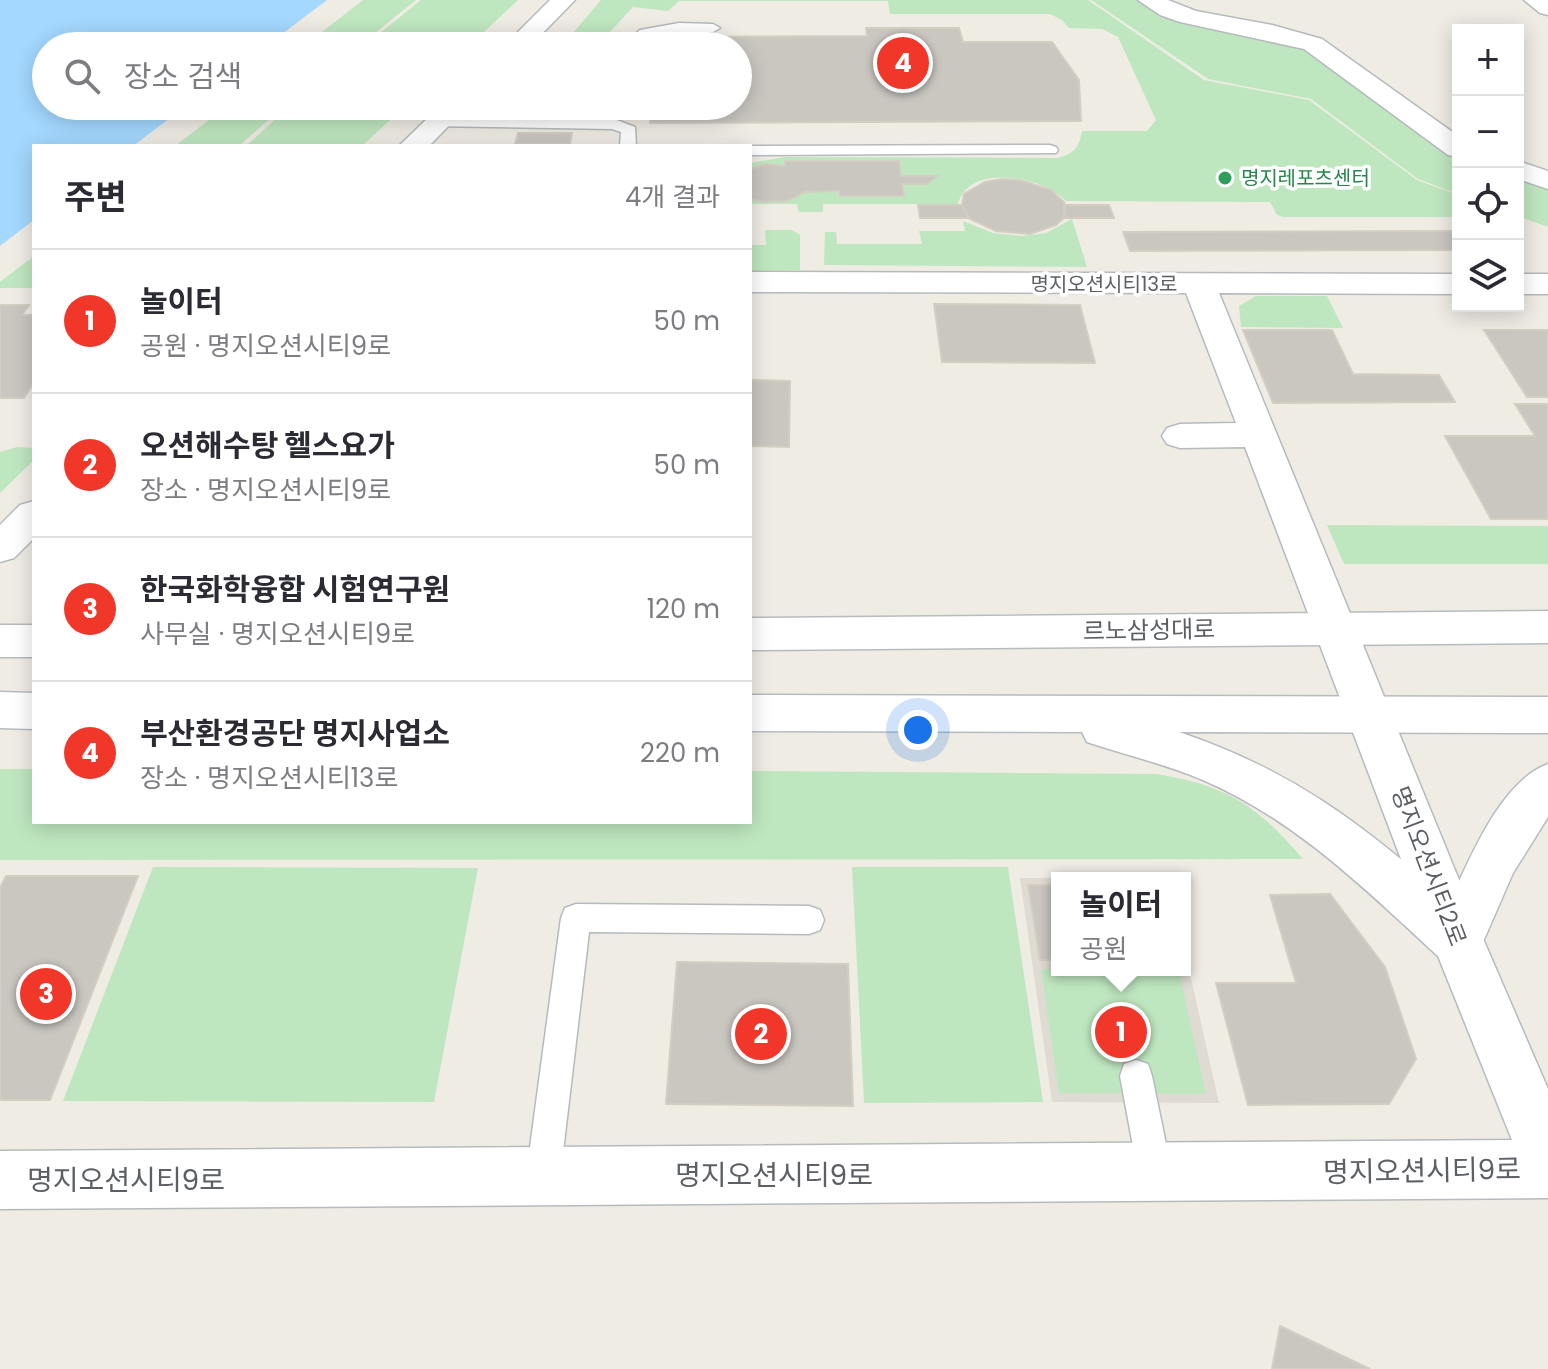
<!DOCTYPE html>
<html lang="ko">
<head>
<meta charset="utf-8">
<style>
  :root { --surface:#fff; --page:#f7f7f7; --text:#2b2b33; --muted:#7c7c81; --line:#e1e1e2; --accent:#f03729 }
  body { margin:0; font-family:Poppins,"Noto Sans KR",sans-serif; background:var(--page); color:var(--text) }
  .controls { position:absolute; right:24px; top:24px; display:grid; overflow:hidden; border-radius:0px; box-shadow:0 4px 20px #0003 }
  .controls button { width:72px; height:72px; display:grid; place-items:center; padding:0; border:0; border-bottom:2px solid var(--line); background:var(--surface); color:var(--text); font:40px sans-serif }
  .you { position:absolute; left:918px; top:730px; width:28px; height:28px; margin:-20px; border:6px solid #fff; border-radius:50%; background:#1a73e8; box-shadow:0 0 0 12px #1a73e833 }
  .badge { display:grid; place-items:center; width:52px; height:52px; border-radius:50%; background:var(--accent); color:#fff; font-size:26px; font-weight:700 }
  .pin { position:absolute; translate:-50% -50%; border:4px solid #fff; box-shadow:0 2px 8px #0006 }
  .popup { position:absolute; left:1051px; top:872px; width:140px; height:104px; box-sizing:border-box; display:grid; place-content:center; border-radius:0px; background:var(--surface); filter:drop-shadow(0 2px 6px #0005); font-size:26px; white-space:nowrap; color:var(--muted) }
  .popup b { font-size:30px; color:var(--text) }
  .popup::after { content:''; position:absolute; left:50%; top:100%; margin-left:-16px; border:16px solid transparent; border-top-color:var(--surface) }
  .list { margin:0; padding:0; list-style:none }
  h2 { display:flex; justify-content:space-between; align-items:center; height:104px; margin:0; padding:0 32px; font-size:34px }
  h2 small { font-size:26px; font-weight:400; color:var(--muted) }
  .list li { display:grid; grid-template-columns:52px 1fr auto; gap:24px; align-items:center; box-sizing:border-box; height:144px; padding:0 32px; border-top:2px solid var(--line) }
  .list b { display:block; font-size:30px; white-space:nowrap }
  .list p { margin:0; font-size:26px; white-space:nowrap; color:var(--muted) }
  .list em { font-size:26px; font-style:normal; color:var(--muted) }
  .icon { flex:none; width:44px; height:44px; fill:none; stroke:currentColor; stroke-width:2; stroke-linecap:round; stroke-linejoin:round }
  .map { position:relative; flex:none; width:1548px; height:1369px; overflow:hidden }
  .search { position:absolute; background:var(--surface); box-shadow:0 4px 20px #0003; left:32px; top:32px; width:720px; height:88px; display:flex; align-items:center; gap:20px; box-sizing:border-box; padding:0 28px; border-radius:44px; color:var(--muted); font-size:30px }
  .panel { position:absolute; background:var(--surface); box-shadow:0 4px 20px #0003; left:32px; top:144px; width:720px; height:680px; border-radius:0px }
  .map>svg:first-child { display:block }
  .education { fill:#dfdbd2 }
  .green { fill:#bfe7bf }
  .water { fill:#a4d8ff }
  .building { fill:#cac7c1; stroke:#d4cec2; stroke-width:2 }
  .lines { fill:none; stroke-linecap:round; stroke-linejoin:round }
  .service-casing { stroke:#b6babe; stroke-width:3 }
  .minor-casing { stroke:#b6babe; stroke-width:3 }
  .tertiary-casing { stroke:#b6babe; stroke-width:3 }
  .secondary-casing { stroke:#b7bbc0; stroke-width:3 }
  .service { fill:#fff; fill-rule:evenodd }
  .minor { fill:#fff; fill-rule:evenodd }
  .tertiary { fill:#fff; fill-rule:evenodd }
  .secondary { fill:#fff; fill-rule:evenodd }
  .leisure-dot { fill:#2e9e5b; stroke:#fff; stroke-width:3 }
  .labels { text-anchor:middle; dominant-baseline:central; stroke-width:7; stroke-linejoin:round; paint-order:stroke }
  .far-leisure-label { font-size:20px; fill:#27864d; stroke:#fff; text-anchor:start }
  .far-street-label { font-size:20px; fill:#5c6065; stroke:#fff }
  .street-label { font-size:24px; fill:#5c6065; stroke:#fff }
  .near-street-label { font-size:28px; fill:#5c6065; stroke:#fff }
</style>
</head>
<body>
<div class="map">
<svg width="1548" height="1369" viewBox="0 0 1548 1369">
  <rect width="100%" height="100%" fill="#efece4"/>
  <path class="education" d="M1020 878H1069H1057V970H1185V952L1219 1103 1052 1102Z"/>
  <path class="green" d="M363 0H416L359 46H304Z
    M421 0H518L469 46H364Z
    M601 0H1088L1204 80 1309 100 1417 180 1458 195V217H1284L1277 215 1270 202 1066 201C1044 177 969 162 958 204H823V212H799L797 204H750V163L785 157 1057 158C1074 154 1079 148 1082 131H1147L1156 120 1118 37 1102 29 1069 28 1062 20 1050 14H890L888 1H679L668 11 633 7 597 46H562Z
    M1091 0H1138L1152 8 1306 45 1458 155V194L1418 179 1311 99 1208 79Z
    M227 106H284L239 146H175Z
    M290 106H405L362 146H246Z
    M513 106H593L580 118H519L512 115Z
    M1518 177 1548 187V227L1518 216Z
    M1072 219 1087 267 824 265 825 232H836L837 244H922L919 231H965L963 221 993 233 1022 236 1046 233Z
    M765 230H792L800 235V270L750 271V245H766Z
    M34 256V288H0V282Z
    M1256 296H1327L1343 328 1241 327 1239 306Z
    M17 447 34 448V460L0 493V452Z
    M1327 525 1548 526V564H1344Z
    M0 769H34V822H750V771L1156 774C1226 785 1257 805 1303 859L0 860Z
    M153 867 478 868 434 1102 63 1101Z
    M852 867H1008L1043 1102 864 1103Z
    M1041 969 1179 971 1206 1094 1059 1093Z"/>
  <path class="water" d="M0 0H327L266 46H46V106H186L133 146H34V220L0 246Z"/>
  <path class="building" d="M866 28H959L963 42H1052L1079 80 1081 121 650 123 652 106H738V46H659L660 37 867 36Z
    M518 133H572L570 144H515Z
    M785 161H899L901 176H937L927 184H902L904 196H840L839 191 805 192 787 201 764 202 750 199V169L767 164 785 166Z
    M1002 179 1020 180 1051 190 1064 202 1065 217 1056 225 1030 234 996 231 970 219 962 205 964 194 985 182Z
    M918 205H962L969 218H920Z
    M1065 205H1109L1114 218H1064Z
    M1458 231V250L1130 251 1123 232Z
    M934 304 1080 305 1095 363 942 362Z
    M0 305H29L22 315H34V382L24 398H0Z
    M1243 330H1332L1353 374 1439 375 1455 402 1273 403Z
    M1484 330H1548V397H1527Z
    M750 380 790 381 789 447 750 446Z
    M1515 404H1548V519H1491L1445 436H1535Z
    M6 876H138L50 1100H0V888Z
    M1028 885H1057V960H1040Z
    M1330 894 1385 967 1416 1059 1389 1104 1248 1105 1216 983H1296L1270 895Z
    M677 962 848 964 853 1106 666 1104Z
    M1280 1326 1370 1369H1272Z"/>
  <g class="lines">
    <defs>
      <path id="service" d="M679 23 713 24 720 28 713 32 667 33 651 37 637 46H622L640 30Z
        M437 118 614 119 635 127 636 146H620L621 132 612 129 431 126V120Z
        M1050 145 1056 147 1058 150 1056 153 750 155V146H746Z
        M576 904 809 906 820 910 824 920 820 930 809 934 589 932 560 1177 555 1189 543 1194 531 1189 526 1177 561 918 565 908Z
        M1136 1060 1148 1064 1152 1076 1172 1173 1167 1185 1155 1190 1143 1185 1138 1173 1120 1076 1124 1064Z"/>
      <path id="minor" d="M1138 0H1168L1196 11 1272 25 1322 39 1458 136V157L1448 155 1304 49 1180 22 1160 15Z
        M1524 0H1548V15L1540 13Z
        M1518 161 1548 171V189L1518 179Z
        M750 272 1458 274V294L1219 293 1484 941 1548 1089V1198L0 1209V1151L1512 1140 1432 941 1245 447 1180 448 1167 444 1162 436 1167 428 1180 424 1236 423 1186 293 750 292Z
        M1518 274H1548V294H1518Z"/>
      <path id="tertiary" d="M550 0H575L530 46H504Z
        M440 106H468L429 146H399Z
        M34 501V538L14 558 0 562V525L20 505Z"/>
      <path id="secondary" d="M1548 611V643L750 650V618Z
        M0 625H34V657H0Z
        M0 692 34 693V729L0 728Z
        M750 695 1548 697V733L1179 732C1292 770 1362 824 1450 901 1470 858 1501 781 1548 764V817L1513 873 1476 958 1458 965 1440 958C1366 890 1296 820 1203 780 1165 764 1126 755 1087 742L1082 732 750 731Z"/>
    </defs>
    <use href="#service" class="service-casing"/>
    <use href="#minor" class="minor-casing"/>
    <use href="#tertiary" class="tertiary-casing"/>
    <use href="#secondary" class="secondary-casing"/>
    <use href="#service" class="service"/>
    <use href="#minor" class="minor"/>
    <use href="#tertiary" class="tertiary"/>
    <use href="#secondary" class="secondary"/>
  </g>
  <circle class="leisure-dot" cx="1225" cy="178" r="8"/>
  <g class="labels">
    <g class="far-leisure-label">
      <text x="1241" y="178">명지레포츠센터</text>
    </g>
    <g class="far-street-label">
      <text x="1104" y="284">명지오션시티13로</text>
    </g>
    <g class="street-label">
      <text transform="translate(1149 630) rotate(-1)">르노삼성대로</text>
      <text transform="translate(1429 866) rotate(69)">명지오션시티2로</text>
    </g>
    <g class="near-street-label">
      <text transform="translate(1422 1171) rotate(-1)">명지오션시티9로</text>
      <text x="774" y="1175">명지오션시티9로</text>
      <text x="126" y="1180">명지오션시티9로</text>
    </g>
  </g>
</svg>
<div class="controls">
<button>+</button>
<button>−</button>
<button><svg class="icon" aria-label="locate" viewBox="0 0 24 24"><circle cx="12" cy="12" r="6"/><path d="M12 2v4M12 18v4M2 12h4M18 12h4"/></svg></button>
<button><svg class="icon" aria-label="layers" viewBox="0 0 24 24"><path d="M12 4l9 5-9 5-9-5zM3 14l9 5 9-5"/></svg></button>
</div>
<div class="you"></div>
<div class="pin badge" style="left:1121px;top:1032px">1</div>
<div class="popup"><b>놀이터</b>공원</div>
<div class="pin badge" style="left:761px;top:1034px">2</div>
<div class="pin badge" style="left:46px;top:994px">3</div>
<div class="pin badge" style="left:903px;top:63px">4</div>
<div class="search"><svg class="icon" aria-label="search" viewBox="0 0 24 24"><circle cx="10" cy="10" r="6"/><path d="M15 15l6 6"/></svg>장소 검색</div>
<section class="panel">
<h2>주변<small>4개 결과</small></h2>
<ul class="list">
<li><span class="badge">1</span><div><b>놀이터</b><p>공원 · 명지오션시티9로</p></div><em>50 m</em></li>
<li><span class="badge">2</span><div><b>오션해수탕 헬스요가</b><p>장소 · 명지오션시티9로</p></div><em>50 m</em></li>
<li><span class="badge">3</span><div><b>한국화학융합 시험연구원</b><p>사무실 · 명지오션시티9로</p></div><em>120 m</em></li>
<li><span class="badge">4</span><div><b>부산환경공단 명지사업소</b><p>장소 · 명지오션시티13로</p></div><em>220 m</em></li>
</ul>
</section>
</div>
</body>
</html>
